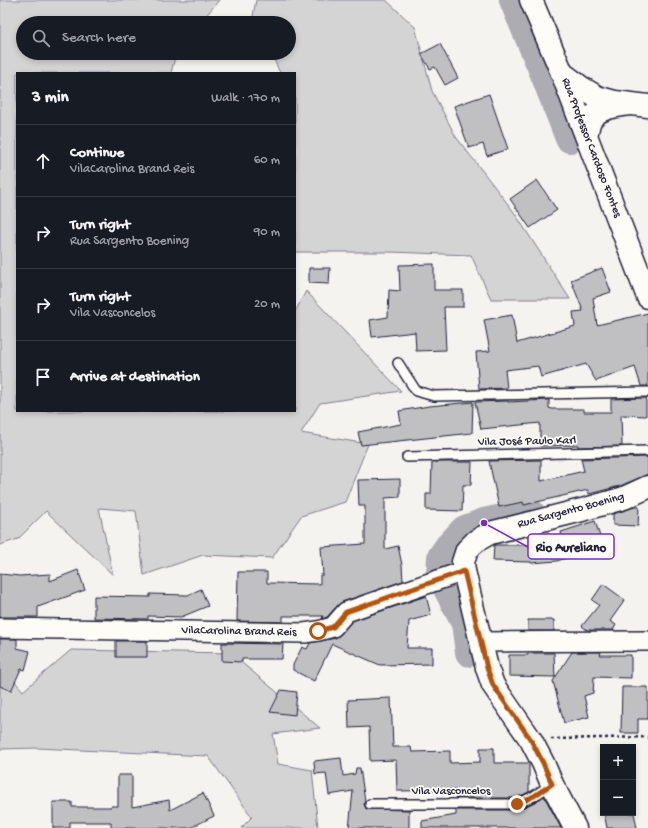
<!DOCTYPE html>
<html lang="en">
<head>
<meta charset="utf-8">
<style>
  :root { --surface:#171b24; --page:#242831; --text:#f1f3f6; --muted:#9ea1a6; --line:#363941 }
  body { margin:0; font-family:"Gochi Hand",sans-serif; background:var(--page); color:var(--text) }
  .controls { position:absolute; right:12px; bottom:12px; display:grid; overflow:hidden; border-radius:0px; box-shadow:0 2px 6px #0003 }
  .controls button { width:36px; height:36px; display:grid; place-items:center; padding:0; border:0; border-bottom:1px solid var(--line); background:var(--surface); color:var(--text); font:20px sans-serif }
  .stop { position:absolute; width:12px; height:12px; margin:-9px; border:3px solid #b45309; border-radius:50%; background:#fff }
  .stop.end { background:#b45309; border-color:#fff; box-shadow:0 1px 4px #0008 }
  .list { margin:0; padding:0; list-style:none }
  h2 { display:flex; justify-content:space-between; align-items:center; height:52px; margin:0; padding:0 16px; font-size:17px }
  h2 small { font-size:13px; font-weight:400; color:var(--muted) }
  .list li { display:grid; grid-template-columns:26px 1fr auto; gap:12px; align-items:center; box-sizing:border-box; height:72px; padding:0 16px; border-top:1px solid var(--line) }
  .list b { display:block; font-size:15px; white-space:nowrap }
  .list p { margin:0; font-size:13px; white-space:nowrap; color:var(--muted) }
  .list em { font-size:13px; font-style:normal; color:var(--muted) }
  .icon { flex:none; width:22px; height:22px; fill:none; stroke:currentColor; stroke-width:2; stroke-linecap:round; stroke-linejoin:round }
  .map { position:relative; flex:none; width:648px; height:828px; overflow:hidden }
  .search { position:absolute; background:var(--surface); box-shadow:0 2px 6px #0003; left:16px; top:16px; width:280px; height:44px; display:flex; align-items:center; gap:10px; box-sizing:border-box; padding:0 14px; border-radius:22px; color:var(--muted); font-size:15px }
  .panel { position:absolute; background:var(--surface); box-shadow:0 2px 6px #0003; left:16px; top:72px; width:280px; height:340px; border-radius:0px }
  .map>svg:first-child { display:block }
  .green { fill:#d5d4d5; stroke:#7c7b88 }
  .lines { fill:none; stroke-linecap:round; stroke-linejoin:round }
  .river { stroke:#acacb2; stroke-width:30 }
  .building { fill:#c0bfc2; stroke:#22223b }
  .service-casing { stroke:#22223b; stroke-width:12 }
  .minor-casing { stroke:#22223b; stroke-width:22 }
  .tertiary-casing { stroke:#22223b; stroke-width:25 }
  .secondary-casing { stroke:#22223b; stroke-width:25 }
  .path { stroke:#22223b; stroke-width:2.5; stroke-dasharray:3 3; stroke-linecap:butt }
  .service { stroke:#fdfcf7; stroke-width:9 }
  .minor { stroke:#fdfcf7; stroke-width:19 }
  .tertiary { stroke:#fdfcf7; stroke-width:22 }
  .secondary { stroke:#fdfcf7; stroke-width:22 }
  .route { stroke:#b45309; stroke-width:5 }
  .labels { text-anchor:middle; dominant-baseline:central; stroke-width:3.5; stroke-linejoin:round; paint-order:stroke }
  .street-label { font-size:12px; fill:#22223b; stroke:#fdfcf7 }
  .leader { fill:none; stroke:#7b2cbf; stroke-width:1.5 }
  .callout-dot { fill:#7b2cbf; stroke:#fdfcf7; stroke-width:1.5 }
  .callout { fill:#fdfcf7; stroke:#7b2cbf; stroke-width:1.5 }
  .callout-label { font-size:13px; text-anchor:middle; font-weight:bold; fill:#22223b }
</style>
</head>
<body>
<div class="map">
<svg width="648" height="828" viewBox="0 0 648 828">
  <rect width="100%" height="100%" fill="#f4f3ef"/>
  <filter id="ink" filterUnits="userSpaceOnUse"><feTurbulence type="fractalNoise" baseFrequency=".025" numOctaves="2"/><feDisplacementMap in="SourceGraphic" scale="8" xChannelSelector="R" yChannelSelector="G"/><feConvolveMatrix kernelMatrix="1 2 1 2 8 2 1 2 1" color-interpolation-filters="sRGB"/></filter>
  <g filter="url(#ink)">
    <path class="green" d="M0 0H219L200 23H23V53H176L171 73H17V411H295V312L306 291 401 391 320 403 301 433 368 444 345 502 301 516 272 558 203 555 144 575 136 511 99 508 113 575 46 511 18 539 0 545Z
      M256 0H386L415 27 432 91 456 137 514 212 570 299H491L471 255 390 252H295V73H280L271 53H289V23H256L253 16Z
      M71 650 230 653 320 728 273 734 278 764 312 770 318 828H241L252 817 208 756 37 748 0 749V664L23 691Z"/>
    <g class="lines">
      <path class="river" d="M514 0 545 74 570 138
        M470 652 466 623 441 575 442 557 449 547 465 530 484 523 530 513"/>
    </g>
    <path class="building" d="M440 44 458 78 445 85 435 67 430 69 421 54Z
      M489 94 508 149 487 156 483 144 469 148 454 106Z
      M537 180 557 210 530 228 510 199Z
      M434 264V290H463V307H444L446 350 416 351 415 332 372 337 370 320 388 317 389 290 400 291 399 265Z
      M309 268H330L329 284 309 283Z
      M602 268 611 292 593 298 597 325 648 313V386H641L635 367 596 381 586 364 541 377 538 366 505 370 507 388 479 389 476 352 490 351 484 320 512 315 517 343 575 326 573 312 583 311 571 280Z
      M644 398H648L646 399V416L621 415 622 446 578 447V445L540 446V423L481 429 475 402 508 401V402L549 400V408L552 409H584V412H611V399Z
      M473 402 472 433 361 445 358 432 401 424 399 411 429 406Z
      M648 457V474L620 486 589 494 588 490 524 505 523 502 499 507 489 461 541 460V481L584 471 581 459Z
      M432 462H472L471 485H463L462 511 426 510V494H431Z
      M400 479V497L385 498V549L398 546 402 565 403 581 342 602 338 605 327 617 322 619 323 616H283V622L237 621 238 572H267V583L320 584V575H323L321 547 365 544V506H359L358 480Z
      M635 507H639L638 526 613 525V514Z
      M595 521 603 546 557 561 531 563V562L493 561 494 545H530L529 539 562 536 561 532Z
      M78 570 85 590 38 607V617H0V574L20 576 50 574V581Z
      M603 584 625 600 610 621 616 625 613 630H587L582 626 599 605 592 600Z
      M201 589 208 606 181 617 148 616V619L94 618V596L150 597V594L188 595Z
      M426 596 431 615 409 621 407 648H432V664L380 665 332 644 314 681 293 670V665L302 647 307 649 310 643 336 638 341 634 352 621Z
      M528 620H554V631H528Z
      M0 639H17V648L30 651 25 670 21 669 11 691 0 686Z
      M116 641H147V657H116Z
      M222 643 283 644 282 659H242V662L222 661Z
      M572 652H601L600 655H631V678L594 677 593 693 584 696 589 717 564 723 553 681Z
      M528 653H554L555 677 509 676V655H528Z
      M622 687H648V719H638V733H621Z
      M281 690 297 692 295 715 270 712Z
      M391 698 393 747H411L412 752 450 751V763L480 762V748H494V763H529V792L516 798H456V790L397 791 396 760 370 761 369 727 349 728 348 700Z
      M341 758 343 776 355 774 356 768H360L365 801 364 804 366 809 409 810V828H349L353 791 329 795 326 773 315 774 314 761Z
      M118 775H132V807L169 800 170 810 203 793 214 816 190 828H111V822H70V828H53V802H72V807H111V806H118Z
      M544 796 561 828H422V821L456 815V810H517L537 801Z
      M604 813H634L637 828H607Z"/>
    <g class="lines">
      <defs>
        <path id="service" d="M398 363 416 391 434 396 648 392
          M407 457 648 451
          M370 804H517L534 796 552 784"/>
        <path id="minor" d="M0 628 304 633 318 631 333 627 346 612 464 571
          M480 642 648 641"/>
        <path id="tertiary" d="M562 73 648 297
          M586 136C587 132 588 127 589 123 595 108 615 106 629 104
          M575 828 552 784 543 763 531 740 493 685 487 668 464 571 463 562 467 550 476 541 490 533 582 510 624 498 648 487"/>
        <path id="secondary" d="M531 0 562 73 582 88 597 97 615 102 648 106"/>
      </defs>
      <use href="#service" class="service-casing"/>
      <use href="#minor" class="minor-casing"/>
      <use href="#tertiary" class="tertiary-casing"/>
      <use href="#secondary" class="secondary-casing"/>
      <path class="path" d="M551 739 648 737"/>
      <use href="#service" class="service"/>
      <use href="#minor" class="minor"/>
      <use href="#tertiary" class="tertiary"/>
      <use href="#secondary" class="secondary"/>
    </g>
  </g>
  <g class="lines" filter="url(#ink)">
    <path class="route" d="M318 631 333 627 346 612 464 571 487 668 493 685 531 740 543 763 552 784 534 796 517 804"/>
  </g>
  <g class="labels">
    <g class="street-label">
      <text transform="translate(591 148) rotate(69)">Rua Professor Cardoso Fontes</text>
      <text transform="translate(527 442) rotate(-1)">Vila José Paulo Karl</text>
      <text transform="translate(571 511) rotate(-15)">Rua Sargento Boening</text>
      <text transform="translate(239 632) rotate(1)">VilaCarolina Brand Reis</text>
      <text x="451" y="792">Vila Vasconcelos</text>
    </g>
  </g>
  <path class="leader" d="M484 523L528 547"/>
  <circle class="callout-dot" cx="484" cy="523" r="4"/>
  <rect class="callout" x="528" y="534" width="86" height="25" rx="4"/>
  <g class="callout-label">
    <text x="571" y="551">Rio Aureliano</text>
  </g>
</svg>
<div class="controls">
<button>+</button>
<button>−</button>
</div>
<div class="stop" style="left:318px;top:631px"></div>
<div class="stop end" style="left:517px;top:804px"></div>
<div class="search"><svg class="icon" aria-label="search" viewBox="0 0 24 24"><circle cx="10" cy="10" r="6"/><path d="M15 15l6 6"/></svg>Search here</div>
<section class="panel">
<h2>3 min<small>Walk · 170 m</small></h2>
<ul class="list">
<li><svg class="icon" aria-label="ahead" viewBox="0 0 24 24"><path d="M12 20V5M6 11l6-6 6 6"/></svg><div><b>Continue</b><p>VilaCarolina Brand Reis</p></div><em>60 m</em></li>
<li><svg class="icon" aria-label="right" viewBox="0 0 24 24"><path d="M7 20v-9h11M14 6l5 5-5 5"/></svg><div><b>Turn right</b><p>Rua Sargento Boening</p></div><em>90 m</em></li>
<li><svg class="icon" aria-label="right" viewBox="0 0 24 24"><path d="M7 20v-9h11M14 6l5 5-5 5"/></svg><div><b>Turn right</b><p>Vila Vasconcelos</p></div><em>20 m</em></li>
<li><svg class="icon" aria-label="arrive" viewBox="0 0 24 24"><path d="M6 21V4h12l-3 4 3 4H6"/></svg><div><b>Arrive at destination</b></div></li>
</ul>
</section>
</div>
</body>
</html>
